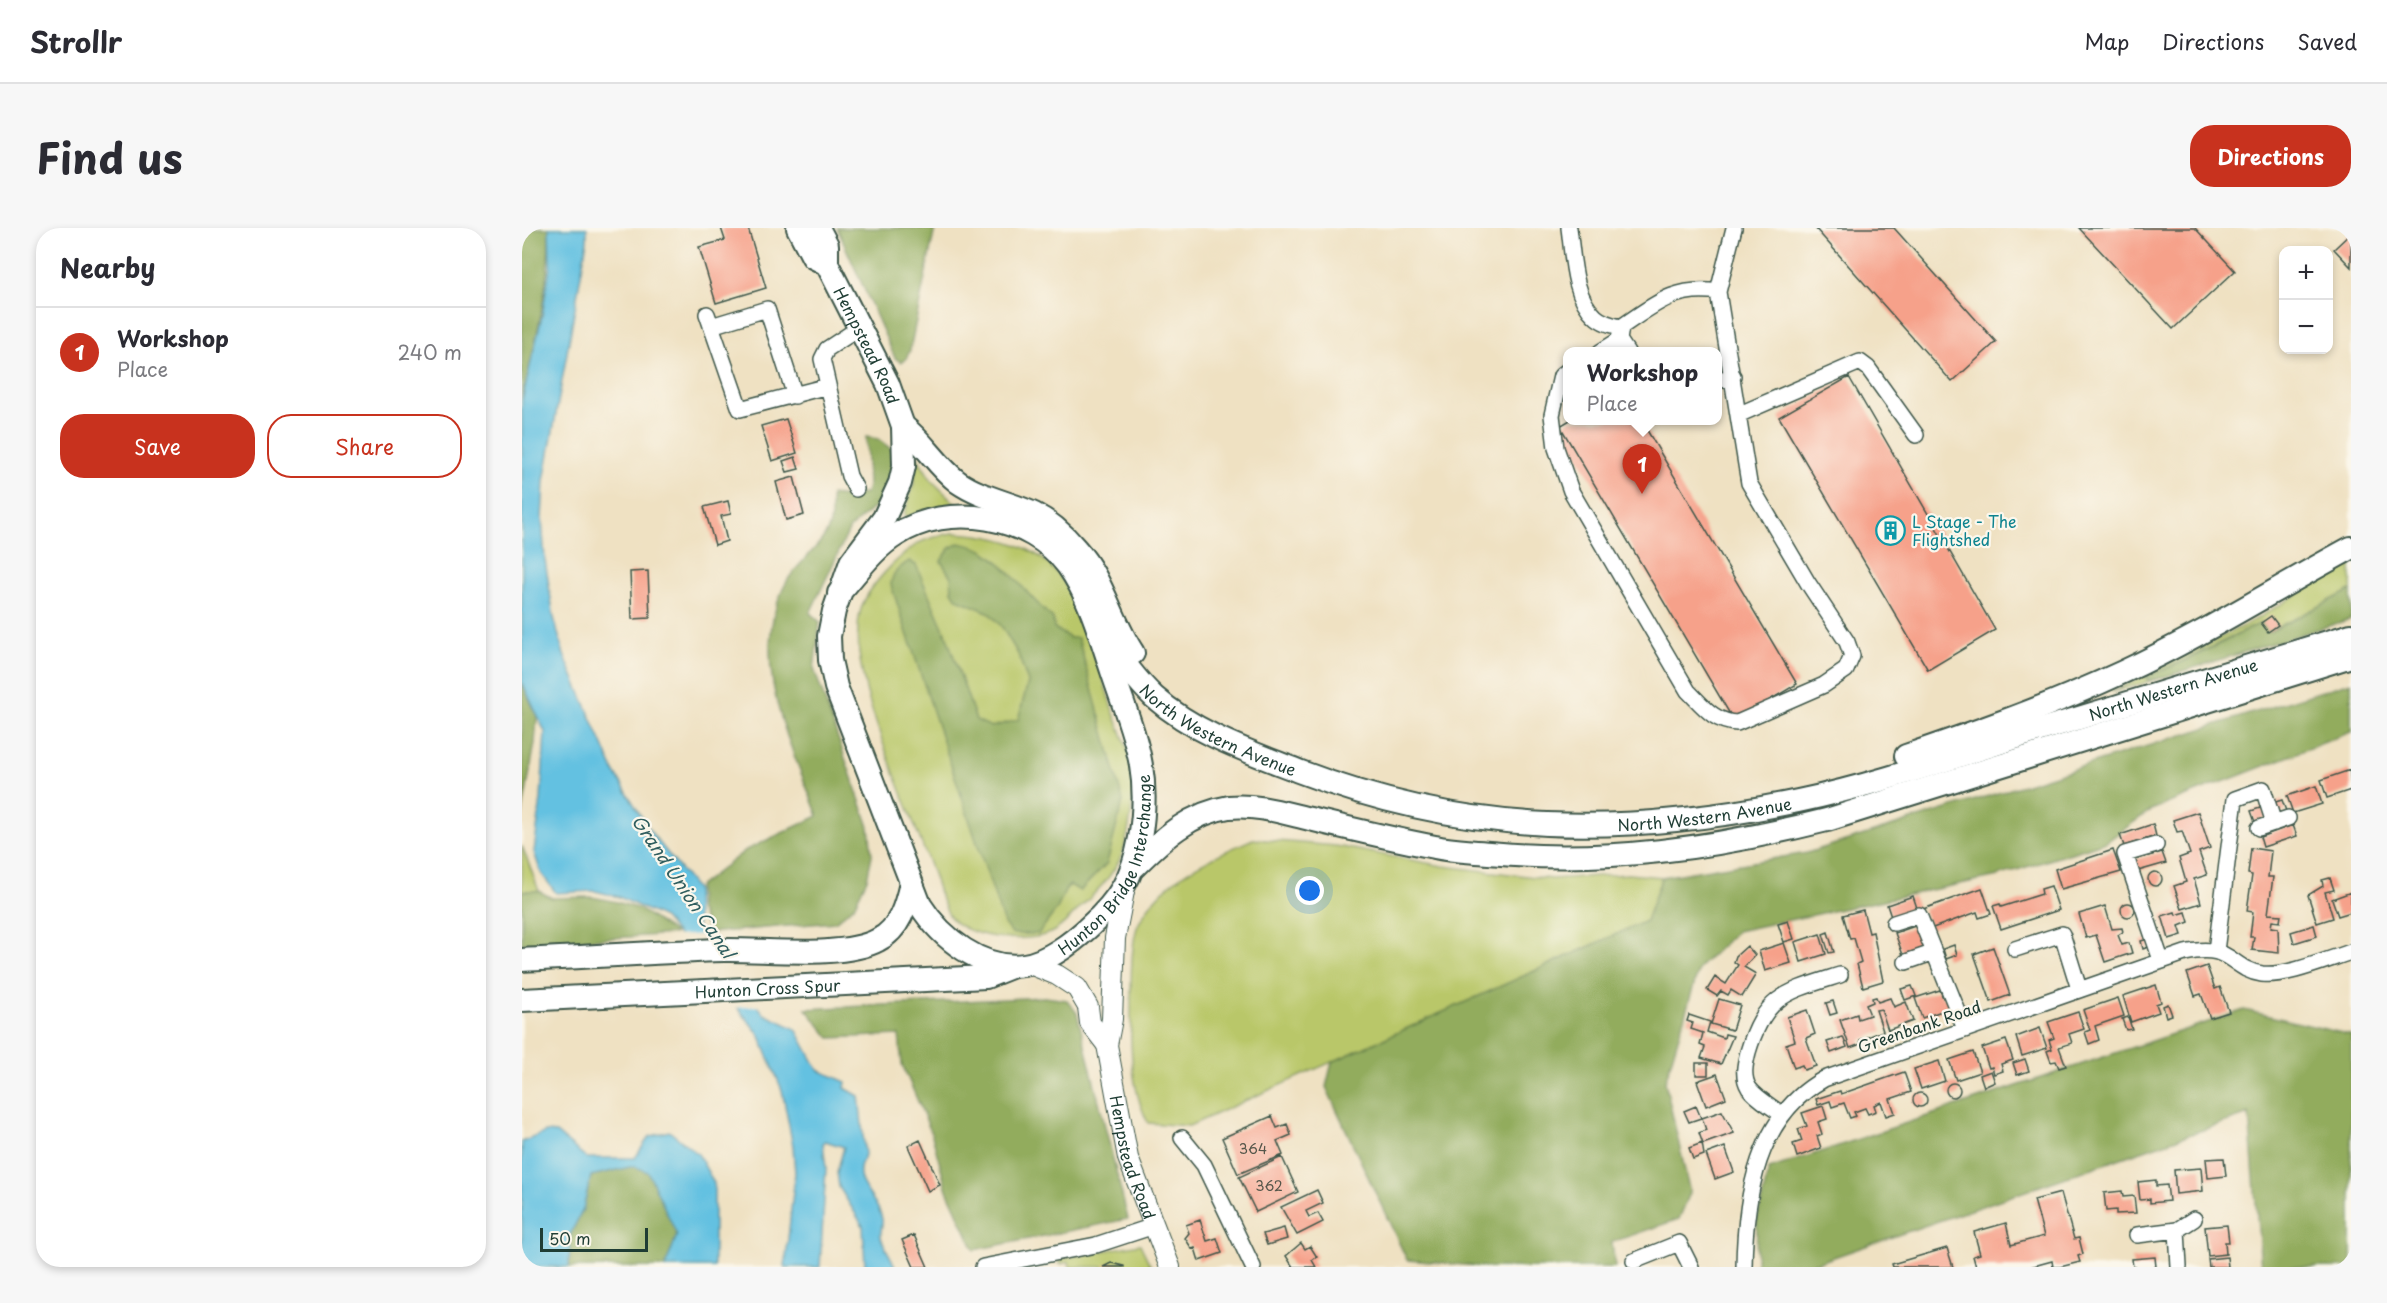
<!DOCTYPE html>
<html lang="en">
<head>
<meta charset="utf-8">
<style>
  :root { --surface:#fff; --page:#f7f7f7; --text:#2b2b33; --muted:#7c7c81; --line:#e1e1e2; --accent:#c8321e }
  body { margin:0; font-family:"Playpen Sans",sans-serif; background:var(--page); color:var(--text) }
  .controls { position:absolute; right:18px; top:18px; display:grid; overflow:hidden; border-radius:12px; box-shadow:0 3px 9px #0003 }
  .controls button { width:54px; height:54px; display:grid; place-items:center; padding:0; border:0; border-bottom:2px solid var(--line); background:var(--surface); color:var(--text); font:30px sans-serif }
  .scale { position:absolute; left:18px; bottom:15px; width:108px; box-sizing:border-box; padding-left:6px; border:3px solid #1f3d34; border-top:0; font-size:16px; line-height:21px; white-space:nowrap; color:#1f3d34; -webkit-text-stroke:4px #fbf7ec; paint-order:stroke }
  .you { position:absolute; left:788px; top:663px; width:21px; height:21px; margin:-15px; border:4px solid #fff; border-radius:50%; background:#1a73e8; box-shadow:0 0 0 9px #1a73e833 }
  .badge { display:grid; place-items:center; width:39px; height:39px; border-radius:50%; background:var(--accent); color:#fff; font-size:20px; font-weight:700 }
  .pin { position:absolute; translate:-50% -50px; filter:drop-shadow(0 2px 3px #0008) }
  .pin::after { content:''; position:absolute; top:32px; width:21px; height:18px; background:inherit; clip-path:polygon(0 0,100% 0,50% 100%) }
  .popup { position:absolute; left:1041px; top:119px; width:159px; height:78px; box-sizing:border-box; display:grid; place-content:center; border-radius:12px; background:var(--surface); filter:drop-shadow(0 2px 4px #0005); font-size:20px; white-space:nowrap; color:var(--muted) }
  .popup b { font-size:22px; color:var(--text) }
  .popup::after { content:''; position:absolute; left:50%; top:100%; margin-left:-12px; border:12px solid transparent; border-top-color:var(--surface) }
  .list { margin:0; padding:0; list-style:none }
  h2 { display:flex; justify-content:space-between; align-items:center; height:78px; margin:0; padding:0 24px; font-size:26px }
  h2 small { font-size:20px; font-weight:400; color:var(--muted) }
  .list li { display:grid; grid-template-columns:39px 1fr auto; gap:18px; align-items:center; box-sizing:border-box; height:90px; padding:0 24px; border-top:2px solid var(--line) }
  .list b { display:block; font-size:22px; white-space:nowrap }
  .list p { margin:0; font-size:20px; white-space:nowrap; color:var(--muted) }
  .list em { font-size:20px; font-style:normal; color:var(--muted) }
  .actions { display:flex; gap:12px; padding:18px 24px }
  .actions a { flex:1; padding:14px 0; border:2px solid var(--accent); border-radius:24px; text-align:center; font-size:21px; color:var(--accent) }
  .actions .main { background:var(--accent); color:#fff }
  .map { position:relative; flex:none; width:1829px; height:1039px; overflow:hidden; border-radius:24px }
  header { display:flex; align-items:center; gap:36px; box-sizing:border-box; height:84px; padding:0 30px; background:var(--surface); border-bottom:2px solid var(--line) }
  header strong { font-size:28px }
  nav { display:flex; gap:33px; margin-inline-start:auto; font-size:21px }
  .intro { display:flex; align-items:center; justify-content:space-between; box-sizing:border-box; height:144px; padding:0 36px }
  h1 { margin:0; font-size:42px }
  .button { padding:15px 27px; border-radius:24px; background:var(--accent); color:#fff; font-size:21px; font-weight:700 }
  main { display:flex; gap:36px; padding:0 36px }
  aside { flex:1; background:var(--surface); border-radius:24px; box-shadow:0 3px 9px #0003 }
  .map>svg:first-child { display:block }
  .green { fill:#b9c769; stroke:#6c824e; stroke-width:1.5 }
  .forest { fill:#92ac5d; stroke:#587448; stroke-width:1.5 }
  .water { fill:#63c1e1; stroke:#417f8a; stroke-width:1.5 }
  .pier { fill:#efe1c2 }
  .building { fill:#f6a18a }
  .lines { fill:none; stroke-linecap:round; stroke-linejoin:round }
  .minor-casing { stroke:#3e5649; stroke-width:18 }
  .major-casing { stroke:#3e5649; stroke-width:22 }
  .highway-casing { stroke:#3e5649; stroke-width:26 }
  .minor { stroke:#fff; stroke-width:15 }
  .major { stroke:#fff; stroke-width:20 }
  .highway { stroke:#fff; stroke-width:22 }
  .labels { text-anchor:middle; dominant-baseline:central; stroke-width:4.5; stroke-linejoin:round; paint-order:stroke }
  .number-label { font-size:14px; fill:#55564a }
  .street-label { font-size:16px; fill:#1f3d34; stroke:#fbf7ec }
  .culture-label { font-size:16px; fill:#0d838f; stroke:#fbf7ec; text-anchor:start }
  .water-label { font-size:18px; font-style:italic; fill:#305e5f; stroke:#fbf7ec }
</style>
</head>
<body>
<header>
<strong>Strollr</strong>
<nav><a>Map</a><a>Directions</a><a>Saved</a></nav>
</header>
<div class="intro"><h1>Find us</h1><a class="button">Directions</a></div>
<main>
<aside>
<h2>Nearby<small></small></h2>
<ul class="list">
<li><span class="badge">1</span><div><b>Workshop</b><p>Place</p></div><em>240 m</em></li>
</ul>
<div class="actions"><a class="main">Save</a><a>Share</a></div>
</aside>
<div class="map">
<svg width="1829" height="1039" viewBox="0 0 1829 1039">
  <rect width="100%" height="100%" fill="#fbf7ec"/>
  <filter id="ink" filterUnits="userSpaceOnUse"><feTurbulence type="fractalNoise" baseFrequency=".0167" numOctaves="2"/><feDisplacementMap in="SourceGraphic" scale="12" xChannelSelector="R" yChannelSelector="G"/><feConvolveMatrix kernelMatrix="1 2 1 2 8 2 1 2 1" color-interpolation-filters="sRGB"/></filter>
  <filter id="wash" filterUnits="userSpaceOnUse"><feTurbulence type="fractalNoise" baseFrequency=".008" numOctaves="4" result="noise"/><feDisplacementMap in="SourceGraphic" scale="24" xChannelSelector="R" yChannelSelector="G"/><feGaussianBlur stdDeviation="1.35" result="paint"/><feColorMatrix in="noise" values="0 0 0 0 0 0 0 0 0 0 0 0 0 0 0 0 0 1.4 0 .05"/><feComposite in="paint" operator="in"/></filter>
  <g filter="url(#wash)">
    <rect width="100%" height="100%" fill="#efe1c2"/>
    <path class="green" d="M395 229 410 253 433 275 384 289 382 287 392 255Z
      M430 305C458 306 487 310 512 325 558 351 575 433 590 480 596 498 606 517 609 536 613 563 609 595 602 621 596 641 579 659 565 673 555 682 544 696 532 703 508 717 447 711 429 690 424 684 421 673 417 665 398 595 319 448 339 381 346 358 375 330 395 316 404 310 419 308 430 305Z
      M1829 333V362L1746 404 1739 395 1624 450 1626 452 1639 450 1590 464 1733 392Z
      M731 611 814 618 921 638 1030 651 1106 646 1140 649 1124 693 667 898 626 895C610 864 608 822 609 788 609 765 608 716 616 697 638 650 688 630 731 611Z
      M0 618 17 663H0Z
      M618 1016 629 1039H548L547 1034 538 1036 537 1031Z"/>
    <path class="forest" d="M0 0H27C28 59 13 115 0 172Z
      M315 0H413L388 122 384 131 379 134 373 130Z
      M344 209 356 211 373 224 371 249 364 269 328 300 288 385 298 394 292 441 347 599 350 627 345 651 332 678 313 694 187 705 177 680 176 659 224 622 296 588C268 514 223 430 265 353 274 337 302 315 307 299 310 290 309 277 309 267L327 269 344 265 346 258Z
      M437 315C444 317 454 318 460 322 488 338 506 370 531 390L532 400 548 410H556L601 573 585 635 558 663 548 657 544 661 535 681 516 706H490L482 696 369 357C370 344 377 340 387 333L394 337 425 409 454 492 469 499 496 492 506 454 496 426 480 399 466 384 435 371 430 363 429 349 419 333 428 320Z
      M1829 362V391L1639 450 1626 452 1624 449 1665 432 1739 395 1747 404Z
      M0 454 15 489 13 515 0 588Z
      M1829 454V504L1629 582 1584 614 1476 648 1215 703 1177 740 1143 854 1168 965 1157 991 1090 1014 1093 1039H967L885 1032 804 859 810 834 1124 693 1140 649 1285 625Z
      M0 663H17L30 670 70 669 95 674 117 681 154 706 0 716Z
      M523 769 545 772 555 785 606 991 452 1022 425 962 409 904 380 836 377 807 308 810 284 781Z
      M1722 782 1829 807V1039H1739L1727 886 1283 1039H1234L1235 992 1247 941Z
      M112 938 126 944 155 1007 143 1039H47L48 1007 61 981 69 948Z"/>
    <path class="water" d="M27 0H65V13L22 253 20 291 23 332 32 390 42 427 92 543 128 603 174 661 175 698 182 708 242 786 274 801 296 842 324 854 323 860 337 868 343 927C326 956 355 966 360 991 361 997 358 1003 359 1009 362 1020 370 1029 373 1039H343L341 998 317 959 315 944 322 919 303 913 301 916 304 940 298 1039H263L273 945 271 918 260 862 237 806 142 690 97 669 73 663 34 665 19 645 12 624 19 571 23 504 0 454V172L20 88 28 38Z
      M147 903 176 926 192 955V1039H143L155 1007 126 944 112 938 69 948 61 981 48 1007 47 1039H0V914L24 904 34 905 65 930H113L127 909Z"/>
    <path class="pier" d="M184 706 240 778 211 780 154 708Z"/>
    <g id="blocks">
      <path class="building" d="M199 0H226L244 60 194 75 177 19 203 12Z
        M1293 0H1372L1474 114 1430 154Z
        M1557 0H1673L1713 43 1651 101Z
        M1829 5V39L1812 21Z
        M1327 149 1473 402 1406 442 1257 189Z
        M264 191 275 225 250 233 239 198Z
        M1048 192H1119L1275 456 1212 493 1038 198Z
        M273 229 277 241 265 244 261 233Z
        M272 249 282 287 264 292 254 254Z
        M206 273 209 286 199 288 205 313 193 317 182 279Z
        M126 343 128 390 110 391 108 344Z
        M1749 388 1756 397 1746 404 1739 395Z
        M1828 542 1829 562 1805 570 1799 552Z
        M1794 558 1800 576 1771 585 1765 568Z
        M1760 572 1764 583 1754 587 1750 575Z
        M1741 579 1744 590 1733 594 1729 583Z
        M1676 584 1688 620 1677 624 1685 647 1672 651 1679 675 1660 681 1652 658 1664 654 1657 630 1668 626 1660 603 1655 604 1651 592Z
        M1631 596 1634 608 1602 618 1598 607Z
        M1771 597 1775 608 1741 619 1738 609Z
        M1729 620 1749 623 1746 649H1751L1746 686 1759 687 1758 694 1750 693 1749 699 1756 700 1757 725 1730 722 1732 709H1728L1731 684 1725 683 1730 647 1726 646Z
        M1591 622 1599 644 1539 661 1533 641Z
        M1640 624 1644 635 1616 643 1612 632Z
        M1626 651a7 7 0 1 1 14 0a7 7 0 1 1-14 0Z
        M1808 650 1812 662 1803 664 1811 690 1795 695 1786 667 1801 658 1800 652Z
        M1529 658 1537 682 1479 701 1471 678 1478 676 1479 679 1520 666 1519 661Z
        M1460 660 1469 686 1457 690 1455 684 1408 701 1401 681Z
        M1829 664V684L1816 688 1810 671Z
        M1391 668 1395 680 1369 689 1365 677Z
        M1599 682a7 7 0 1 1 14 0a7 7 0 1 1-14 0Z
        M1583 678 1590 701 1600 700 1601 704 1596 707 1600 717 1607 715 1610 725 1583 734 1574 707 1564 710 1557 686Z
        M1341 682 1347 705 1351 704 1361 753 1341 759 1335 736 1339 734 1332 710 1328 711 1321 687Z
        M1653 684 1654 687 1664 684 1667 694 1657 698 1660 707 1647 711 1640 688Z
        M1266 693 1272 711 1262 714 1256 696Z
        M1396 697 1404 719 1381 727 1373 705Z
        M1792 697 1795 708 1772 715 1769 704Z
        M1306 704 1312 724 1307 725 1301 706Z
        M1298 706 1304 726 1279 734 1273 714Z
        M1626 711 1629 718 1621 721 1619 713Z
        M1262 715 1269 735 1243 743 1237 723Z
        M1432 717 1435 727 1424 731 1421 721Z
        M1225 718 1233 727 1222 739 1234 746 1220 769 1209 762 1206 767 1199 763 1195 768 1185 762 1193 749 1204 756 1216 737 1212 734 1214 728Z
        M1471 719 1488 767 1469 774 1452 726Z
        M1685 738 1693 761 1698 759 1707 784 1688 790 1679 766 1673 768 1665 745Z
        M1634 757 1639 774 1634 776 1637 784 1609 794 1601 768Z
        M1390 758 1394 768 1383 772 1379 761Z
        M1418 762 1421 770 1427 768 1431 779 1400 790 1393 770Z
        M1354 769 1356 774 1368 770 1372 779 1384 774 1391 793 1366 802 1359 781 1354 782 1361 803 1338 812 1339 816 1328 820 1318 792 1335 786 1336 791 1348 787 1344 777 1351 774 1350 770Z
        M1596 770 1602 788 1573 798 1577 812 1567 816 1563 804 1568 802 1561 782Z
        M1197 771 1218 777 1210 802 1189 796Z
        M1311 773 1315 785 1308 787 1304 775Z
        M1646 776 1650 787 1644 789 1641 778Z
        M1285 782 1293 806 1284 810 1294 838 1282 842 1280 837 1272 840 1264 816 1273 813 1265 789Z
        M1556 784 1562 801 1547 806 1550 815 1537 819 1544 838 1537 840 1534 833 1529 834 1525 823 1530 821 1527 812 1532 810 1526 794Z
        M1167 787 1188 794 1185 804 1202 810 1203 806 1211 808 1199 836 1179 830 1183 819 1178 817 1181 805 1169 801 1171 795 1165 793Z
        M1606 789 1610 801 1604 802 1600 791Z
        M1518 800 1525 820 1500 828 1494 809Z
        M1321 809 1325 819 1309 825 1305 814Z
        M1484 812 1491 832 1479 836 1481 843 1472 846 1470 839 1467 840 1460 820Z
        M1451 824 1458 844 1434 852 1427 832Z
        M1503 831 1507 843 1495 847 1491 835Z
        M1417 833 1423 853 1399 861 1392 841Z
        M1174 835H1186V847H1174Z
        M1469 843 1473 854 1462 859 1458 847Z
        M1382 844 1389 864 1368 871 1373 885 1364 888 1359 874 1352 877 1354 883 1346 886 1343 880 1332 884 1334 888 1328 890 1322 875 1310 879 1308 873 1296 877 1294 871 1318 863 1319 866Z
        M1195 846 1204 870 1184 878 1175 853Z
        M1424 862a7 7 0 1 1 14 0a7 7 0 1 1-14 0Z
        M1391 872a7 7 0 1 1 14 0a7 7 0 1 1-14 0Z
        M1174 878 1179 890 1167 894 1162 883Z
        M1301 878 1305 891 1296 894 1300 906 1295 908 1299 920 1275 929 1271 916 1280 913 1276 901 1285 898 1280 885Z
        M1200 883 1212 905 1181 916 1177 905 1184 902 1180 890Z
        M750 888 755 900 765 896 769 907 755 913 761 927 716 946 700 910Z
        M398 912 418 957 406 963 386 918Z
        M1180 915 1182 927 1171 931 1167 920Z
        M1203 919 1212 944 1193 951 1184 926Z
        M760 929 776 964 734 984 717 949Z
        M1702 930 1704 948 1686 950 1684 931Z
        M1679 940 1681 963 1654 966 1652 942Z
        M1634 952V958L1645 957 1647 973 1628 975V971L1618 972 1616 954Z
        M795 962 801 975 784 983 787 989 796 985 801 994 775 1007 759 979Z
        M1600 963 1601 969 1612 968 1614 985 1594 986V982L1584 983 1582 965Z
        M1539 965 1552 1011 1557 1010 1561 1026 1556 1028 1558 1034 1538 1039H1531L1530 1033 1508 1039H1454L1451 1028 1458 1026 1452 1004 1484 995 1489 1017 1522 1008 1512 972Z
        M678 992 685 1013 695 1010 700 1025 677 1033 673 1020 670 1021 663 1010 667 1005 664 997Z
        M1705 997 1707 1014H1703L1704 1026 1686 1028 1683 999Z
        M762 1000 765 1011 745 1017 741 1006Z
        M392 1007 406 1039H392L380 1012Z
        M779 1015 783 1021 788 1018 795 1029 790 1032 794 1039H771L764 1028Z
        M1425 1020 1431 1039H1371L1370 1036Z
        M1633 1029 1634 1039H1611L1610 1031Z
        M1705 1029 1706 1039H1687L1686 1031Z
        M589 1035 602 1038V1039H581Z"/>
    </g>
  </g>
  <g filter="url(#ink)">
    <use href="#blocks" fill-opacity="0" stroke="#3e5649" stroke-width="1.5"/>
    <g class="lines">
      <defs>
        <path id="minor" d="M1047 0C1051 28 1051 68 1073 88 1080 95 1090 97 1099 99
          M185 86 218 181 306 158
          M189 98 245 81 273 168
          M1078 124 1097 112
          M1105 124 1097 112 1099 99C1132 77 1153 57 1196 64
          M1045 143 1039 148 1030 187 1034 220 1049 263 1166 463C1181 478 1192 494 1215 495L1302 457 1324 442 1330 428 1325 414 1286 355 1227 255 1196 64 1212 0
          M1195 153 1211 148
          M1218 186 1338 134 1346 140 1394 207
          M334 261 327 248 300 131 305 121 337 100
          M1737 600 1766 590
          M1634 617 1603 626 1639 732
          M1372 695 1397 687 1443 801
          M1493 721 1540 706 1557 761
          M1694 723 1713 571 1741 561 1752 595
          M1384 734 1410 725
          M1259 886C1249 878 1234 870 1227 860 1220 849 1223 836 1226 824 1243 767 1264 764 1318 747
          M660 910 682 937 731 1039
          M1655 1002 1657 1039
          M1615 1007 1655 1002 1672 991
          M1112 1033 1157 1015 1169 1039
          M461 1039 574 1017 632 998
          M1222 1039C1223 968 1235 888 1302 851L1663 725C1710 714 1707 741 1740 746 1764 749 1806 731 1829 724"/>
        <g id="major">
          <path id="s1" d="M603 658 593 710 590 791 585 817 606 930 648 1039"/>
          <path d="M508 736 535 747 555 760 566 779 568 795 585 817"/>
        </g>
        <g id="highway">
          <path d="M276 0 291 29 305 36"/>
          <path id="s2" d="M296 0 305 17V36L366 156 381 198 382 238 378 255 362 290 329 334 312 383 307 408 308 432 314 459 398 677C419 710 460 743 502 737 525 734 551 714 568 698 597 672 611 649 618 610 630 541 611 506 590 443 578 407 568 369 546 338 509 287 426 273 374 307 351 321 335 345 317 365"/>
          <path d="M381 198C402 214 415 238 436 254 459 270 487 274 512 286 528 294 543 308 554 321 581 351 589 392 611 425"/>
          <path id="s3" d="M586 412C600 432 614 452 632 469 674 506 728 524 779 544 947 608 1101 609 1276 573 1353 557 1429 530 1505 506 1613 472 1721 439 1829 407"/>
          <path d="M1384 528C1457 503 1530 477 1601 444 1679 408 1753 361 1829 320"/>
          <path d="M613 638C640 611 668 585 707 579 734 576 762 585 788 591 829 601 871 611 913 619 930 623 949 623 967 625 1084 636 1192 620 1305 592L1829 428"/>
          <path d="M0 732C67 729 134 724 202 722 243 721 321 731 356 712 378 701 384 677 389 655"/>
          <path id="s4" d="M0 772 464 749 489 739"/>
        </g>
      </defs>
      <use href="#minor" class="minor-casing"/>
      <use href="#major" class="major-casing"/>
      <use href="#highway" class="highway-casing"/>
      <use href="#minor" class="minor"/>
      <use href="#major" class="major"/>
      <use href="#highway" class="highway"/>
    </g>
  </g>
  <defs>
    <symbol id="building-ring" viewBox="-11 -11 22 22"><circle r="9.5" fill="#fbf7ec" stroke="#0f9aa8" stroke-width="1.5"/><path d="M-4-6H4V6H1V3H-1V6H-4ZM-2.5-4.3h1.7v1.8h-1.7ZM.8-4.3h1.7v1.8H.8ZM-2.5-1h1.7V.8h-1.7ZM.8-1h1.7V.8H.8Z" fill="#0f9aa8"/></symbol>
  </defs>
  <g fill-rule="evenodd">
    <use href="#building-ring" x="1352" y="286" width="33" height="33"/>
  </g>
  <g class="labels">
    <g class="number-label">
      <text x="731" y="920">364</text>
      <text x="747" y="957">362</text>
    </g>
    <g class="street-label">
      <text stroke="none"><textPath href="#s2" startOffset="129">Hempstead Road</textPath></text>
      <text stroke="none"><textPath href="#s3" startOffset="1136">North Western Avenue</textPath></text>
      <text stroke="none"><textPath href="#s3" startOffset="146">North Western Avenue</textPath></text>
      <text stroke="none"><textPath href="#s3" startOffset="650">North Western Avenue</textPath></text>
      <text stroke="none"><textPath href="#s2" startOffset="999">Hunton Bridge Interchange</textPath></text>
      <text stroke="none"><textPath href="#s4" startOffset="246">Hunton Cross Spur</textPath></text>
      <text transform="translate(1397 798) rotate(-19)">Greenbank Road</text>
      <text stroke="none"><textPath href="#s1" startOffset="276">Hempstead Road</textPath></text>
    </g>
    <g class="culture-label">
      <text x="1390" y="293">L Stage - The<tspan x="1390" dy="18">Flightshed</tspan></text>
    </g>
    <g class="water-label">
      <text transform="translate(162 658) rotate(56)">Grand Union Canal</text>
    </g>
  </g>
</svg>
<div class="controls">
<button>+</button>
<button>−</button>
</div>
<div class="scale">50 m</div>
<div class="you"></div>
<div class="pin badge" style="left:1120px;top:266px">1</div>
<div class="popup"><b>Workshop</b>Place</div>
</div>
</main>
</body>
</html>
